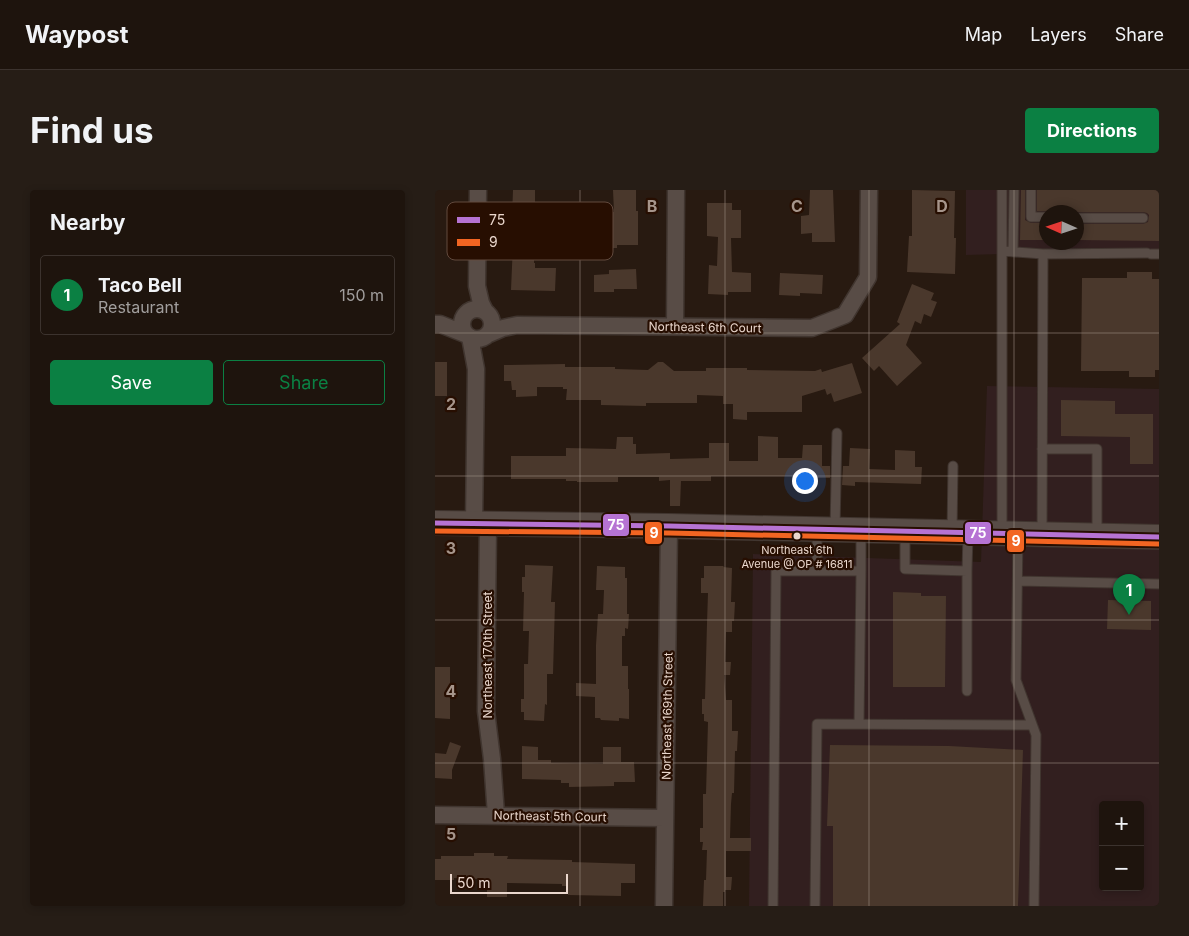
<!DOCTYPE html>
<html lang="en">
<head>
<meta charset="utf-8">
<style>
  :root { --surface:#1e140d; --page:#261d16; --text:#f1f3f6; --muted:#a19e9d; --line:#3c332e; --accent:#0b8043 }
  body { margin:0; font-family:Inter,sans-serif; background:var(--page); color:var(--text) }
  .controls { position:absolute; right:15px; bottom:15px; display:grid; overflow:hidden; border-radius:5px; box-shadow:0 2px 8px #0003 }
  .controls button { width:45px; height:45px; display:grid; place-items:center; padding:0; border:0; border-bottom:1px solid var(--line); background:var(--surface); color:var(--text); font:25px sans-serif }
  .compass { position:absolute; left:604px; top:15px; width:45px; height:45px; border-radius:50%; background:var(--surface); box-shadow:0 2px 8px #0003; rotate:273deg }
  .scale { position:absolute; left:15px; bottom:12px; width:118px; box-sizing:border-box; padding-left:5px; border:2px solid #ead7cd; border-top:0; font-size:14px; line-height:18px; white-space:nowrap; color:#ead7cd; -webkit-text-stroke:4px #270e01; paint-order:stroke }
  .you { position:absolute; left:369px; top:290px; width:18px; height:18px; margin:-12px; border:4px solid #fff; border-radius:50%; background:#1a73e8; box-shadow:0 0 0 8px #1a73e833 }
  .badge { display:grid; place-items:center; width:32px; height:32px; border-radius:50%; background:var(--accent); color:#fff; font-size:16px; font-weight:700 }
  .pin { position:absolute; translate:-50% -41px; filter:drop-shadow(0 1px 2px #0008) }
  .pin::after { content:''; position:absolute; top:26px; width:18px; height:15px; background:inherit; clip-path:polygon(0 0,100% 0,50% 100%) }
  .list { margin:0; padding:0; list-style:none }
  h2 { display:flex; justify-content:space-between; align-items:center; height:65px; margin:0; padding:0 20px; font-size:21px }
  h2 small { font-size:16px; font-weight:400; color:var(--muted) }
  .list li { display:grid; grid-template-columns:32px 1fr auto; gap:15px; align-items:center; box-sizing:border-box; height:80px; margin:0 10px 10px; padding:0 10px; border:1px solid var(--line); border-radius:5px }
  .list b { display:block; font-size:19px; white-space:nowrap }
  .list p { margin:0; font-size:16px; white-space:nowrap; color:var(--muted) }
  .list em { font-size:16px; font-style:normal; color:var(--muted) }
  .actions { display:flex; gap:10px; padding:15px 20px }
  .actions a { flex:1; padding:11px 0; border:1px solid var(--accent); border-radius:5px; text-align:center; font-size:18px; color:var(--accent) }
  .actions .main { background:var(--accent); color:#fff }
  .map { position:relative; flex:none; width:724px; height:716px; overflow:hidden; border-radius:5px }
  header { display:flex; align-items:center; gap:30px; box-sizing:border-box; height:70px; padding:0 25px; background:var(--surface); border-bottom:1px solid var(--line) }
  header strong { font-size:24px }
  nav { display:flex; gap:28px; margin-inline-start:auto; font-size:18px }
  .intro { display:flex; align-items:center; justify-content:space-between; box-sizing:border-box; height:120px; padding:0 30px }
  h1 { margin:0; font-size:35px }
  .button { padding:12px 22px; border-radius:5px; background:var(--accent); color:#fff; font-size:18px; font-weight:700 }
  main { display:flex; gap:30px; padding:0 30px }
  aside { flex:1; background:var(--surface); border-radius:5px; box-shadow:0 2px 8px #0003 }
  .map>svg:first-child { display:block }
  .commercial { fill:#321f1f; fill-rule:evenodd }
  .building { fill:#4a382c }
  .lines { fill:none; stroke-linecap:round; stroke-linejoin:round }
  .service-casing { stroke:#40352f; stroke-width:11 }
  .minor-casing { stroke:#40352f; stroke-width:19 }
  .secondary-casing { stroke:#40352f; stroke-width:26 }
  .service { stroke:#584c46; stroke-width:9 }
  .minor { stroke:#584c46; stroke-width:16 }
  .secondary { stroke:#584c46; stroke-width:24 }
  .bus-1-casing { stroke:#270e01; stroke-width:9 }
  .bus-2-casing { stroke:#270e01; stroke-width:9 }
  .bus-1 { stroke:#b673d3; stroke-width:5 }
  .bus-2 { stroke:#f26522; stroke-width:5 }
  .grid { fill:none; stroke:#a6958b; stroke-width:1; stroke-opacity:0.55 }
  .bus-dot { fill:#ead7cd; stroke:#270e01; stroke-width:2 }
  .labels { text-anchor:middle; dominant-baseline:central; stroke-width:4.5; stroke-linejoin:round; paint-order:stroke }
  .bus-label { font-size:11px; fill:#ead7cd; stroke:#270e01 }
  .street-label { font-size:12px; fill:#ead7cd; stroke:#270e01 }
  .key { fill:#270e01; stroke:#624a3e; stroke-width:1 }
  .key-label { font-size:14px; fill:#ead7cd }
  .grid-label { font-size:16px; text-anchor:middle; font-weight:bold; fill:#a6958b; stroke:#270e01; stroke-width:4.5; stroke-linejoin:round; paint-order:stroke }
  .line-badge { stroke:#270e01; stroke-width:2 }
  .badge-label { font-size:14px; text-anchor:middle; font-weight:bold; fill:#fff }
</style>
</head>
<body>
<header>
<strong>Waypost</strong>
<nav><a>Map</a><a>Layers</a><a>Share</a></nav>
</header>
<div class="intro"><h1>Find us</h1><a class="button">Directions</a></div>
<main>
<aside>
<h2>Nearby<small></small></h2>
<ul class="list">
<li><span class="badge">1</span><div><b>Taco Bell</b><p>Restaurant</p></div><em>150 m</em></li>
</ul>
<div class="actions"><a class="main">Save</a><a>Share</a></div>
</aside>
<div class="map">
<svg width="724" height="716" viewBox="0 0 724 716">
  <rect width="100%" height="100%" fill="#281a11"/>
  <path class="commercial" d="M531 0H724V59L531 65ZM612 22H642V52H612Z
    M552 196 724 199V716H314L318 364 546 372ZM668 615H705V697H668Z"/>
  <path class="building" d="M78 0H100V26H110L109 47H99V73H100V78H121L120 101 76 100 78 53H76Z
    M178 0H201V21H203V55H182V58H168V22H179Z
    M375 0H398L400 52H377V43L366 44V26L374 25Z
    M477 0 520 1 519 48H521L520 84 472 82 474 46H477Z
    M586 0H590V30L596 33H612V50H585Z
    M602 0H724V51L642 50V34H708L713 32 714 25 712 23 708 22H616L612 21H602Z
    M272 13H297V20H306V48H296L297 82 316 83V102H293V105L273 104 274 75 282 76 283 47 272 46Z
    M201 79 202 99H179V102H159V85L174 84V80Z
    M692 82H717V89H724V180H720V187H694V181H646L647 88H692Z
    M345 83 388 85 387 104 365 103V106L344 105Z
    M477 94 499 103 496 110 502 112 496 127 489 124 486 134 480 131 471 155 487 173 462 196 444 176 439 181 427 168 465 134 462 132Z
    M0 172H12V206H0Z
    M223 172H228L239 181H271V178H312V180L380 181 386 179 387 182 417 173 427 203 399 212 396 203 392 205 390 199 367 206V222H312V230L298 229V214H288V206L262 205V213H211V216L166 215V210H131L132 199H128V197H102V206L81 207V200H77L76 191H69V175L130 174V177H180V179L213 180Z
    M626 210 680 211V224H718V274H695V247L626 246Z
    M323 246 343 247V268H367L368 255H387V276H395V288H373V294L359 293V286H276V291H246L245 316H235V290L224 291V287H183V292H142V291H131V289H76V266H131V258L181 259 182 247H198V254H201V264L235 263V269L274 268V253H294V271H323Z
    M415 258 435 259 434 279 460 280V260L480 261V277H487L486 294 420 292V296L407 295 408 276H414Z
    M90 375 118 376 116 412H120L118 484H112V515L110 514 109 531 89 530V522H86V509H89V474H93L94 441H88L89 402H87V387H90Z
    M162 376 190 377V388H192V424H194L193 439 190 438V446H187V476H193V499H194V529L184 528V531L166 530 165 528H160V507L141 506V493L161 494V455L163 424H168L169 400H161Z
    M269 376H289L288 377 297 378 296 412H300L299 431H297V442H291L290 472H296L295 485H289L291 510H297V541H303L302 561H300L299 603H297L296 614 295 648H316V661H291V687H297L296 700H290V702H288V716H268L269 690H271L272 660H267L268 652H265V638H268V604H271L273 532 269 531V524H267V509H270L272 433 273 403H266V388H269Z
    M458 402 486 403V406H511L510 497H458Z
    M673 410 716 411V440L672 439Z
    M0 477H15V529L0 528Z
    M15 552 26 556 17 580V589L0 588V563L11 564Z
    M395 555 514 556 588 560 583 716H398V636H392Z
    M87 556 103 557V570H116V573L168 574V557H186V572H199L200 592H179V596L134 597V593H126V590L87 589Z
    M39 663H59V666H73L72 669 137 670V672L200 674V693H186V706L133 705V696H127V694L72 693V707H52V694H45L46 689 19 688V690H0V669H6V666H39Z"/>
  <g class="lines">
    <defs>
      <path id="service" d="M596 0V27H612
        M642 28H708
        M568 61 608 64 607 344
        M578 62 579 0
        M608 64 712 63
        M716 64H724
        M607 259H662V345
        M400 339 402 243
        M470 341V379L532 381 533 343
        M517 342 518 276
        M567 343V0
        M583 345 581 490 601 545 599 716
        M382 381V341
        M426 381V342
        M532 381V501
        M583 391 724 394
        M338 716 341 381H426L424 534
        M380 716 382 534 597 535"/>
      <path id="minor" d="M43 0 42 96 46 113 50 121
        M27 134a15 15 0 1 1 30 0a15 15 0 1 1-30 0Z
        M0 134H5L30 144
        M240 136 241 0
        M54 144 68 138 82 135 377 138 410 125 433 87 434 0
        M35 147 41 179 39 334
        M53 334 51 521 57 569 61 625
        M0 625 230 628
        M229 716 234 336"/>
      <path id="secondary" d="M0 333 234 336 724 347"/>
    </defs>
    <use href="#service" class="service-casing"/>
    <use href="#minor" class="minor-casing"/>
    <use href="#secondary" class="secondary-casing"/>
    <use href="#service" class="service"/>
    <use href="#minor" class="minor"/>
    <use href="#secondary" class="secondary"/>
    <defs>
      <path id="bus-1" d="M0 333 234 336 724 347"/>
      <path id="bus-2" d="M0 341 234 343 724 354"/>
    </defs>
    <use href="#bus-1" class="bus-1-casing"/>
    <use href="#bus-2" class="bus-2-casing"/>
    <use href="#bus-1" class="bus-1"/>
    <use href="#bus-2" class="bus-2"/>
  </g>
  <path class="grid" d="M145 0V716M290 0V716M434 0V716M579 0V716M0 143H724M0 286H724M0 430H724M0 573H724"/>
  <circle class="bus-dot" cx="362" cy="346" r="4.5"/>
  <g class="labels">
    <g class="bus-label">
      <text x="362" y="360">Northeast 6th<tspan x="362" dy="14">Avenue @ OP # 16811</tspan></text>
    </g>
    <g class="street-label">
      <text transform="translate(270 137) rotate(1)">Northeast 6th Court</text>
      <text transform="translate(52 465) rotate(-90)">Northeast 170th Street</text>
      <text transform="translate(232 526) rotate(-89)">Northeast 169th Street</text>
      <text transform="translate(115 626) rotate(1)">Northeast 5th Court</text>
    </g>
  </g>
  <rect x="12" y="12" width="166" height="58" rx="8" class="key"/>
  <rect x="22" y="27" width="23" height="6" fill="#b673d3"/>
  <rect x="22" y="49" width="23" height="7" fill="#f26522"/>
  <g class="key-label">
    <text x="54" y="35">75</text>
    <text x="54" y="57">9</text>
  </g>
  <g class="grid-label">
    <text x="217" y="22">B</text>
    <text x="362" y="22">C</text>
    <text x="507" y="22">D</text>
    <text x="16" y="220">2</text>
    <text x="16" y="364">3</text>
    <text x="16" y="507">4</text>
    <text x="16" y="650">5</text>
  </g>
  <g class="line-badge">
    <rect x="167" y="323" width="28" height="24" rx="5" fill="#b673d3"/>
    <rect x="209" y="331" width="19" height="24" rx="5" fill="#f26522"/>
    <rect x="529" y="331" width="28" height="24" rx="5" fill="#b673d3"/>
    <rect x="571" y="339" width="19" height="24" rx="5" fill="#f26522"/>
  </g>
  <g class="badge-label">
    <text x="181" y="340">75</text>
    <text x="219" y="348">9</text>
    <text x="543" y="348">75</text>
    <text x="581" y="356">9</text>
  </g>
</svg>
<div class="controls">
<button>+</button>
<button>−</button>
</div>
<svg class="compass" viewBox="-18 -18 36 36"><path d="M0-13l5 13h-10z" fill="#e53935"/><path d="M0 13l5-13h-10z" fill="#a19e9d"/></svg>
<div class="scale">50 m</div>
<div class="you"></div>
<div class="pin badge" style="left:694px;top:425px">1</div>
</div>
</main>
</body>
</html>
